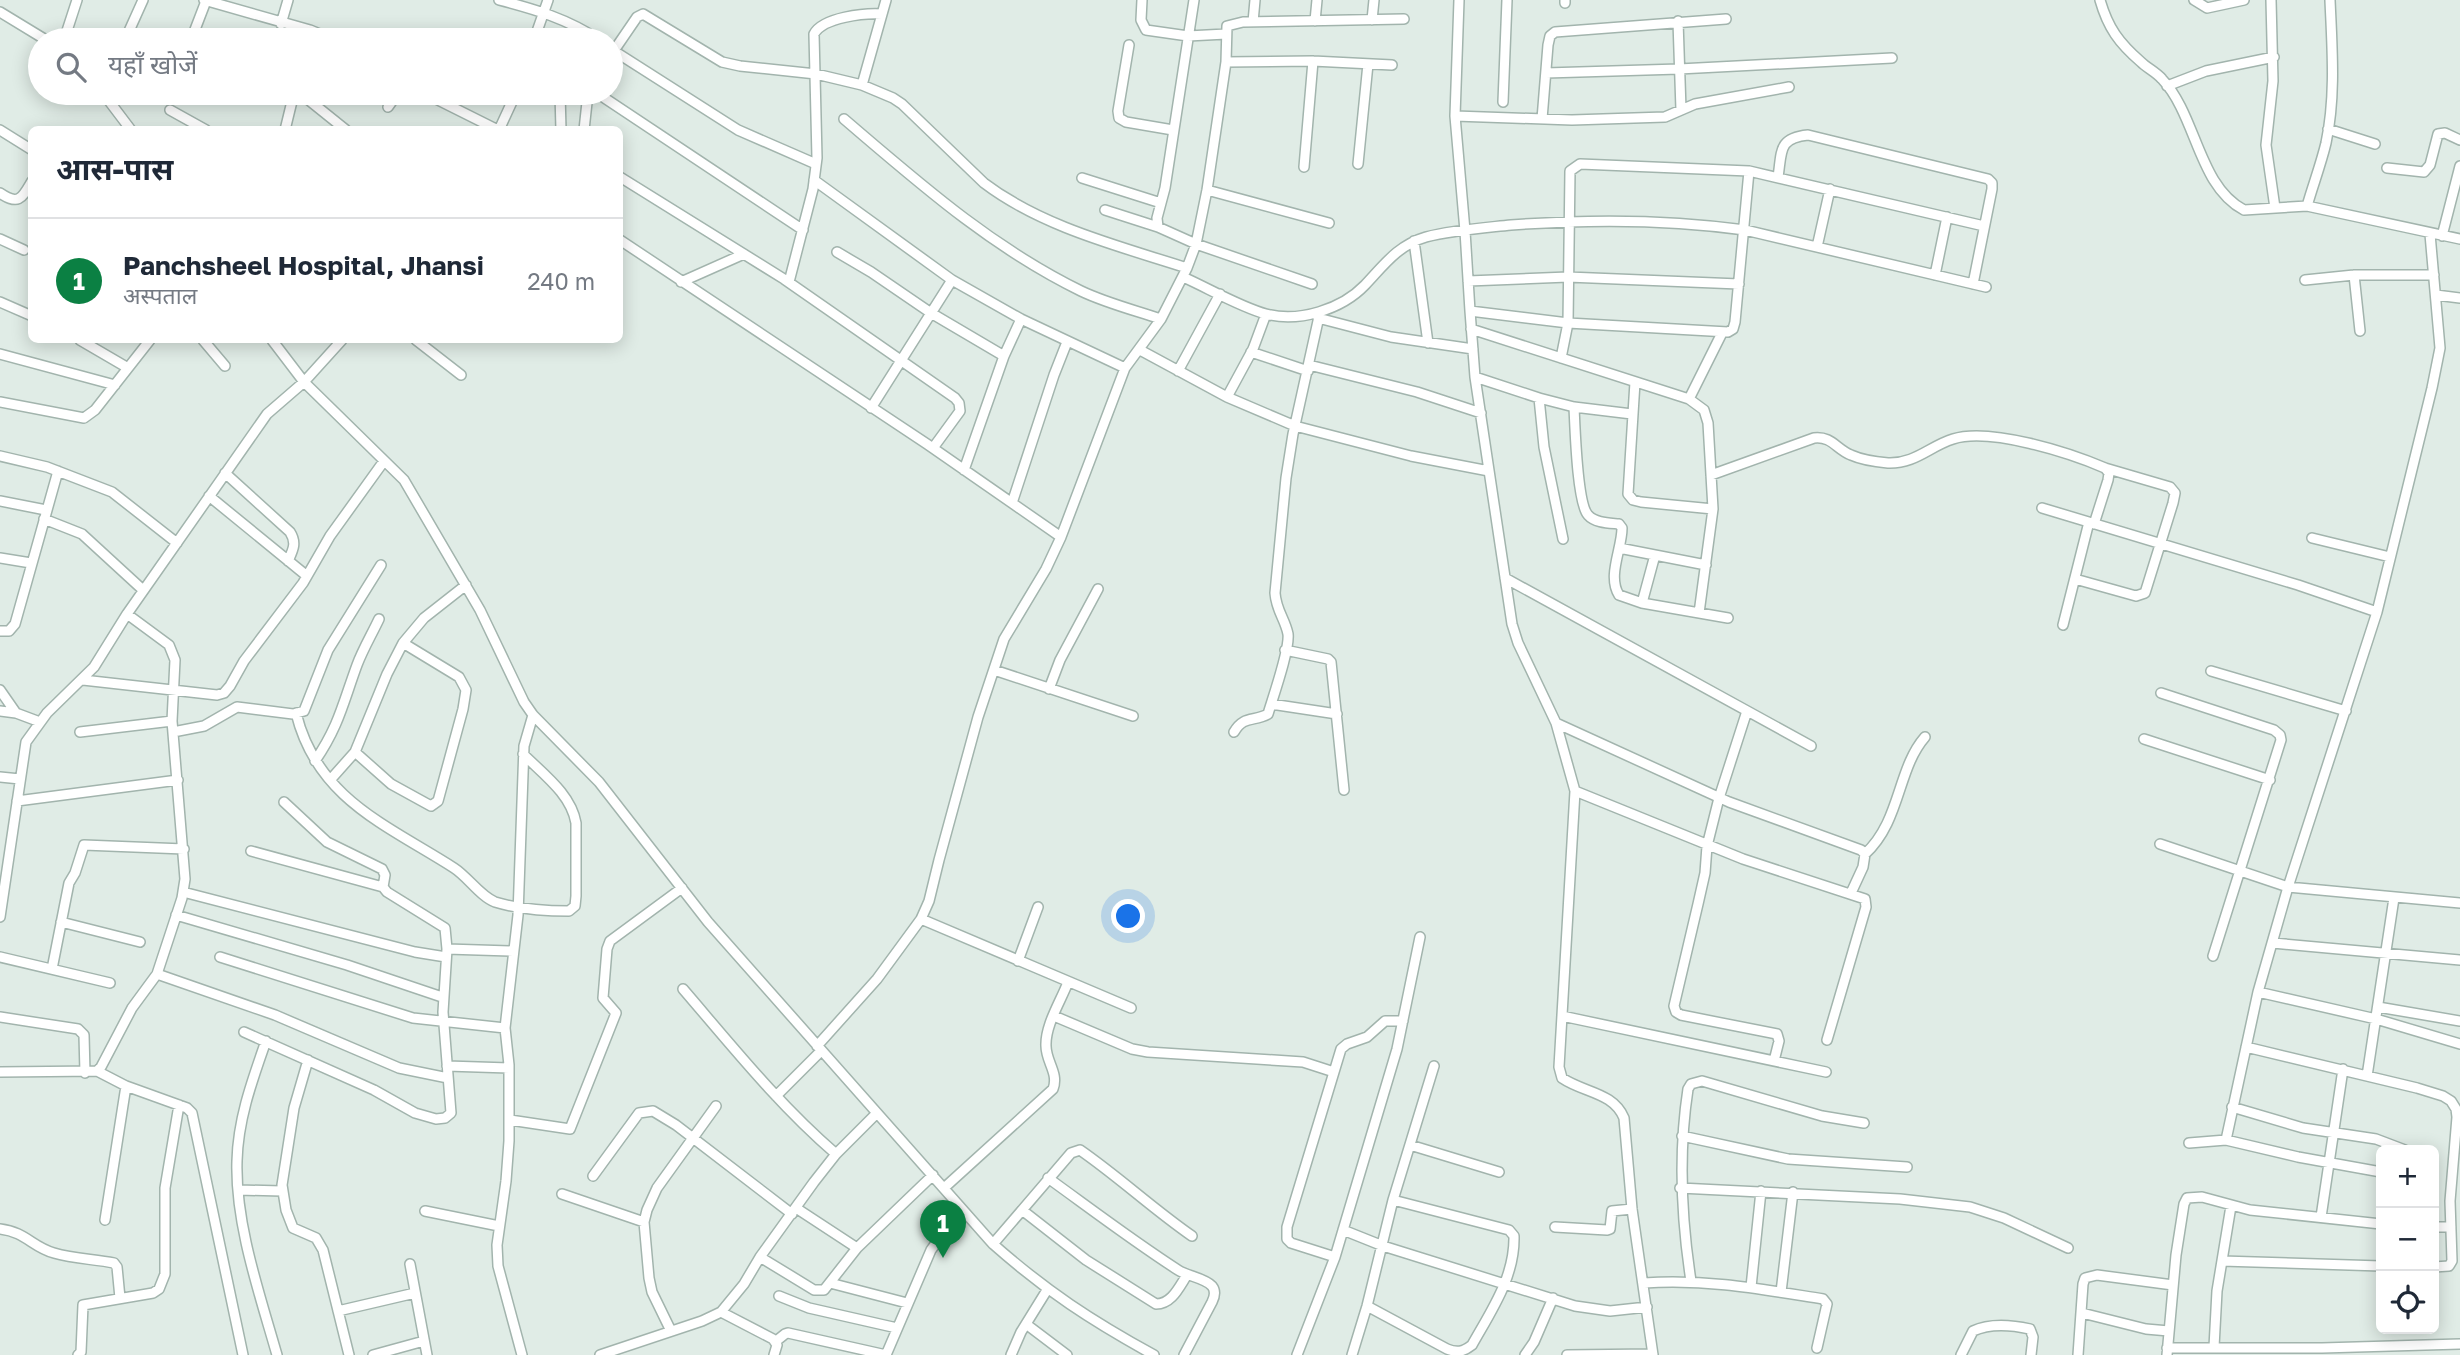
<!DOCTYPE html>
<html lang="hi">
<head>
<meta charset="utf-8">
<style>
  :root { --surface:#fff; --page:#f6f6f7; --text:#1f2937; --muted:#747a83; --line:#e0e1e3; --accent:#0b8043 }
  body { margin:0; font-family:"Golos Text","Noto Sans Devanagari",sans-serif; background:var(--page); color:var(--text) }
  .controls { position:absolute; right:21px; bottom:21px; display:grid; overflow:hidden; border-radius:10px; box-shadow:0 4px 18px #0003 }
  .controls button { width:63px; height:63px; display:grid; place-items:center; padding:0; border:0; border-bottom:2px solid var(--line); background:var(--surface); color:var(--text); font:35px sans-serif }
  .you { position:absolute; left:1129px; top:917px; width:24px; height:24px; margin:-18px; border:5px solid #fff; border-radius:50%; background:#1a73e8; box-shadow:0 0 0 10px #1a73e833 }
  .badge { display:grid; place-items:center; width:46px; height:46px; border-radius:50%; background:var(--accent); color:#fff; font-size:23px; font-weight:700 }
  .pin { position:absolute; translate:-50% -58px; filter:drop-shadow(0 2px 4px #0008) }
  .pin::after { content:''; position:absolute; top:37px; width:24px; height:21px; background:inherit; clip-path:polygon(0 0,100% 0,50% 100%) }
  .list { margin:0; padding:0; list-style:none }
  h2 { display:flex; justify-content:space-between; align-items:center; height:91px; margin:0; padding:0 28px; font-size:30px }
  h2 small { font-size:23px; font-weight:400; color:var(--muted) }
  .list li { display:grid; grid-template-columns:46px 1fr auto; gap:21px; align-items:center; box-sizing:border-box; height:126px; padding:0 28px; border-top:2px solid var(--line) }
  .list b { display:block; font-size:26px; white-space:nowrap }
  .list p { margin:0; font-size:23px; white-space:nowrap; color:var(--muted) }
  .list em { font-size:23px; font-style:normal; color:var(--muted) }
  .icon { flex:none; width:38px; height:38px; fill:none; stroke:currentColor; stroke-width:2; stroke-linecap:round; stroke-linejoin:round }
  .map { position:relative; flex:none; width:2460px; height:1355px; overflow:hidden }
  .search { position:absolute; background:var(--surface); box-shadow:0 4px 18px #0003; left:28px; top:28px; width:595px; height:77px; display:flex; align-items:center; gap:18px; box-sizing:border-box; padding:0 24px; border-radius:38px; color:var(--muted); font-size:26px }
  .panel { position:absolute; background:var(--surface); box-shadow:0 4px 18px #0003; left:28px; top:126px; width:595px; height:217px; border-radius:10px }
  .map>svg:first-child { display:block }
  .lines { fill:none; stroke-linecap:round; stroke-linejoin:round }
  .minor-casing { stroke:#a2b4ad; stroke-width:12 }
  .minor { stroke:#fff; stroke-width:9 }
</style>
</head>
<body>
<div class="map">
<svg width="2460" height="1355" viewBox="0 0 2460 1355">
  <rect width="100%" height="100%" fill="#e0ece6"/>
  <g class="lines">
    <defs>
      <path id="minor" d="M204 0 310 30 334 40
        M499 0C534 9 568 19 599 40
        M1142 0 1141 20 1146 30 1188 36 1226 34
        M1194 0 1165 188 1157 218 1158 227 1196 244 1312 284
        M1459 0 1455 116 1465 231 1470 311 1475 377 1512 624 1518 643 1556 723 1575 791 1559 1067 1562 1078C1584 1093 1613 1092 1624 1118L1632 1209 1653 1355
        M1565 0V3
        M2100 0C2108 28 2119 43 2141 62 2147 68 2156 72 2162 79 2197 116 2198 186 2244 210L2307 206 2460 239
        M2194 0 2207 8 2244 0
        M2271 0 2273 81 2266 145 2275 208
        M0 12 46 40
        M1372 20 1374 0
        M1315 21 1317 0
        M1678 21 1681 110
        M1253 22 1255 0
        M281 24 288 0
        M64 40 77 0
        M125 40 143 0
        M191 40 206 1
        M534 40 548 0
        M1129 45 1118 111 1119 118 1126 122 1173 130
        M611 49 738 130 816 164
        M611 55 637 17 643 14 722 62 740 66 816 74 862 85 893 98 902 104 984 183C1042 227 1119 246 1187 268
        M1226 62 1313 61 1392 65
        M1546 73 1679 69 1892 58
        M862 85 886 0
        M2167 86 2206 71 2274 57
        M103 93 131 130
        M300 93 346 130
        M424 93 498 130
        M560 93 561 130
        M597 93 803 230
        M1503 102 1507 0
        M388 107 398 93
        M170 110 206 130
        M1455 116 1572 120 1665 117 1695 104 1789 87
        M844 119C919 183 991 247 1081 291 1106 303 1134 310 1161 319
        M1542 119 1548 45 1550 36 1555 32 1726 19
        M2328 129 2375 144
        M0 130 32 150
        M285 130 294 93
        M499 130 516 93
        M584 130 588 93
        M1358 164 1368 64
        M1304 167 1313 61
        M2387 168 2424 172 2430 165 2438 134 2445 133 2460 140
        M620 177 784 279 955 398 959 403 960 411 933 448
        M1778 177C1782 151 1778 138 1808 135L1988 179 1992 183V189L1973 284
        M1082 178 1161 203
        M814 180 952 280 1021 319 1125 368
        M1207 190 1329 223
        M0 193C19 206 22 198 32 181
        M2307 206C2313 185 2321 164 2326 143 2336 96 2332 47 2330 0
        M1105 210 1158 227
        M2430 234 2440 348 2432 388 2377 612 2288 887 2460 903
        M2442 236 2460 166
        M0 239 24 250
        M620 240 927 444 1061 537
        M1414 241 1428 343
        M1817 247 1830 189
        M837 252 871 272 931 313 1004 356
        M1935 275 1947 217
        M2354 275 2360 331
        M1183 277C1208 288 1240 307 1266 314 1299 323 1342 309 1365 285 1384 265 1398 245 1426 237 1453 230 1483 228 1511 225 1590 219 1666 219 1745 230L1986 287
        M2305 280 2354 275H2434
        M1468 281 1568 277 1739 284
        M681 282 744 254
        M789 282 813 189 817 158 814 34C823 17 865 13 882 14
        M2436 295 2460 298
        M0 302 32 316
        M1470 311 1568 323 1728 332 1733 329 1735 322 1749 171
        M1318 318 1391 337 1473 349
        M1471 329 1689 399 1704 410 1708 423 1713 509 1699 613
        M80 340 128 368
        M203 340 225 366
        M272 340 304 382 404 480 480 610 524 702 533 715 599 782 708 922 993 1244C1046 1291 1092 1321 1154 1355
        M416 340 461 375
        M1140 350 1227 397 1295 426 1411 456 1489 471
        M1251 352 1308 371
        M0 354 115 385
        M1561 358 1568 323 1570 171 1580 164 1749 171 1984 226
        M1309 365 1417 392 1481 413
        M1178 371 1220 294
        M1475 377 1539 398 1574 407 1632 414
        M1635 382 1628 494 1633 500 1641 502 1713 509
        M1227 397 1253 349 1266 314
        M1539 398 1544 447 1563 539
        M1689 399 1722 333
        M0 402 84 418 95 410 150 340
        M1574 407C1575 426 1577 503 1588 515 1595 523 1609 523 1619 524L1622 528C1622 549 1607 576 1619 595L1642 603 1728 618
        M871 408 952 280
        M0 456 47 467 112 492 177 543
        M964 470 1004 356 1021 319
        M225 473 290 532C297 543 293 550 288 561
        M1711 475 1814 438C1832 436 1836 449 1851 455 1862 460 1877 462 1888 463 1915 464 1930 446 1953 439 1990 427 2070 453 2105 468L2109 473 2108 480 2094 524
        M209 496 307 576
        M0 501 46 510
        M1012 503 1054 375 1067 342
        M2042 508 2298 585 2377 612
        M44 519 82 534 143 590
        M2312 538 2390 557
        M1619 548 1706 565
        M0 558 31 563
        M1505 578 1811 746
        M2075 579 2136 596 2145 593 2173 503 2175 493 2170 487 2105 468
        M1642 603 1655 555
        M2063 625 2089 522
        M0 631H9L15 624 58 471
        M1285 650 1328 659 1331 662 1344 790
        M994 670 1133 716
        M2211 671 2346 711
        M83 680 217 695 224 693 230 686 244 661 303 583 330 536 384 461
        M1049 689 1060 660 1098 589
        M0 690 16 713
        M2161 693 2274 730 2280 735 2281 740 2213 956
        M1271 704 1337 714
        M0 711 16 713 40 722
        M1747 711 1719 798 1707 846 1705 873 1698 904 1674 1006 1676 1012 1681 1015 1777 1034 1779 1041 1774 1061
        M296 713C317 799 387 825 454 868 468 877 480 896 495 902 518 909 545 911 569 911L575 906 576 896V823C571 794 543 774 523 754
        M1556 723 1729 802 1861 850 1865 854 1863 867 1851 893
        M80 732 172 721
        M173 732 204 726 237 707 293 714 304 711 328 650 381 565
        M1234 732C1244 715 1254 722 1268 714 1273 697 1290 649 1288 634 1285 619 1276 610 1275 593L1286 478 1293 434 1320 312
        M2144 739 2270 780
        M355 752 391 784 431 806 438 801 463 709 466 690 459 677 403 643
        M315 761C339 726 343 703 357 665 363 649 372 634 379 619
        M0 777 20 779
        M331 779 355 752 387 674 403 643 424 618 466 585
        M1575 791 1743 859 1865 899 1866 907 1827 1040
        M17 801 178 780
        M2160 844 2288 887 2258 992 2226 1140
        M251 851 383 887
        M1865 854C1901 821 1897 769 1925 737
        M183 892 415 952 446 957
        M176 915 347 965 442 997
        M0 917 26 742 47 713 94 667 127 614 267 414 304 382 342 340
        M921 919 1131 1008
        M61 922 140 942
        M2273 943 2460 960
        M447 949 513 951
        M0 957 110 983
        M220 957 413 1018 505 1028
        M1018 961 1038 907
        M52 969 69 883 75 873 84 845 184 849
        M157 974 275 1015 399 1068 448 1078
        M683 989C732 1046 779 1105 836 1154
        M2258 992 2376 1019 2460 1044
        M2378 1007 2460 1021
        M1054 1016 1132 1049 1148 1052 1303 1062 1334 1072
        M1562 1016 1826 1072
        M0 1017 78 1029 84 1035 85 1073
        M244 1032 374 1090 415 1113 436 1119 445 1118 451 1113 443 1012 447 949 445 928 387 892 383 887 385 875 382 869 327 842 284 802
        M266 1041C252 1081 238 1119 237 1161 235 1224 260 1295 277 1355
        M817 1046 877 979 921 919 929 901 939 860 978 717 1004 639 1046 569 1061 537 1125 368 1161 319 1187 268 1196 244 1207 190 1226 62 1227 26 1243 22 1404 19
        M2246 1047 2417 1088 2443 1096 2451 1101 2456 1109 2457 1117 2450 1201 2452 1261 2449 1266 2434 1267
        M308 1060 294 1108 282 1185 286 1210 293 1228 316 1238 323 1250 349 1355
        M447 1066 509 1068
        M97 1071 126 1086 187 1108 192 1113 243 1355
        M0 1072 97 1071 101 1067 132 1008 157 974 182 898 185 879 172 721 175 660 169 645 127 614
        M2367 1076 2394 898
        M776 1096 821 1051
        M2232 1107 2303 1128 2376 1139 2405 1150
        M510 1120 570 1129 616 1013 603 998 607 949 610 941 682 888
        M1682 1136 1788 1159 1907 1167
        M2189 1143 2226 1140 2298 1157 2381 1172
        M1410 1145 1499 1172
        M593 1176 639 1113 653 1111 676 1125 792 1214
        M1048 1178C1091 1209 1133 1241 1178 1270 1187 1276 1205 1278 1212 1286 1216 1291 1215 1296 1212 1302L1184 1355
        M944 1188 1053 1089C1059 1073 1046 1062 1046 1046 1045 1025 1061 1001 1068 982
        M1680 1188 1900 1199 1970 1207 2004 1218 2068 1248
        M238 1190 282 1191
        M562 1194 644 1222
        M796 1208 857 1248
        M1022 1210 1086 1260 1156 1304C1172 1304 1179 1287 1187 1275
        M425 1211 499 1226
        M2321 1217 2343 1069
        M105 1220 126 1086
        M1555 1227 1607 1230 1610 1229 1612 1211 1632 1209
        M2434 1227H2451
        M0 1229C26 1232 32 1247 54 1253 74 1259 95 1259 114 1263L117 1267 120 1298
        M1343 1230 1383 1246 1575 1306 1610 1311 1647 1307
        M993 1244 1071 1153 1080 1150C1119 1177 1153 1209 1192 1236
        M760 1257 814 1290H824L857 1248 933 1175
        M1335 1257 1291 1243 1287 1239V1227L1341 1049 1347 1044 1367 1037 1385 1021H1403
        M2222 1261 2381 1266
        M410 1264 427 1355
        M1691 1281C1681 1216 1678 1154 1688 1089L1691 1084 1702 1081 1822 1116 1864 1123
        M830 1283 907 1303
        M1644 1283C1709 1279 1760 1289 1823 1299L1827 1304 1817 1348
        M1751 1287 1761 1191
        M1781 1292 1793 1192
        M779 1296 809 1308 897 1328
        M1367 1306 1447 1349C1457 1353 1463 1352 1472 1345 1491 1311 1515 1277 1514 1236L1509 1230 1393 1200
        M338 1311 415 1293
        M721 1312 773 1339 777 1345 774 1355
        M2082 1313 2146 1329 2169 1331
        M1026 1324 1067 1355
        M671 1331 652 1292 649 1278 644 1222 647 1210 657 1188 716 1106
        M775 1342 785 1334 788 1333 886 1355
        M2214 1347 2217 1291 2231 1206
        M2167 1348H2322L2460 1344
        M78 1355 81 1352 83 1305 153 1293 159 1289 165 1274V1188L179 1105
        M373 1355 424 1341
        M522 1355 498 1266 497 1245 506 1181 509 1141V1065L505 1028 518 915 524 746 533 715
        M600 1355 702 1321 721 1312 744 1284 760 1257 814 1182 836 1154 876 1114
        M886 1355 931 1250 961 1209
        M1011 1355 1021 1332 1047 1290
        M1297 1355 1335 1257 1397 1049 1420 937
        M1352 1355 1367 1306 1393 1200 1434 1066
        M1525 1355 1534 1342 1553 1298
        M1567 1355 1653 1354
        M1961 1355 1973 1331C1990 1323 2012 1325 2030 1329L2033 1337 2031 1355
        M2078 1355 2083 1284 2085 1278 2097 1275 2173 1285
        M2167 1355 2176 1255 2184 1204 2187 1198 2202 1197 2250 1210 2381 1224"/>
    </defs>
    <use href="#minor" class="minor-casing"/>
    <use href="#minor" class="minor"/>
  </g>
</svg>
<div class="controls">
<button>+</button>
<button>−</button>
<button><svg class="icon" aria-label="locate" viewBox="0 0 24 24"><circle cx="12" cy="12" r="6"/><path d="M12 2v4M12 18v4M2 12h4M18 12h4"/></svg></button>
</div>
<div class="you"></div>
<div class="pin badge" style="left:943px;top:1258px">1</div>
<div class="search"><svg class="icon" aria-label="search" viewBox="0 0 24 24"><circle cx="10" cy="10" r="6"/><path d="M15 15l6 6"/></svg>यहाँ खोजें</div>
<section class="panel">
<h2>आस-पास<small></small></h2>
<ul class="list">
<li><span class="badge">1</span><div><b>Panchsheel Hospital, Jhansi</b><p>अस्पताल</p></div><em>240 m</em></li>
</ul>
</section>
</div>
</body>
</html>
